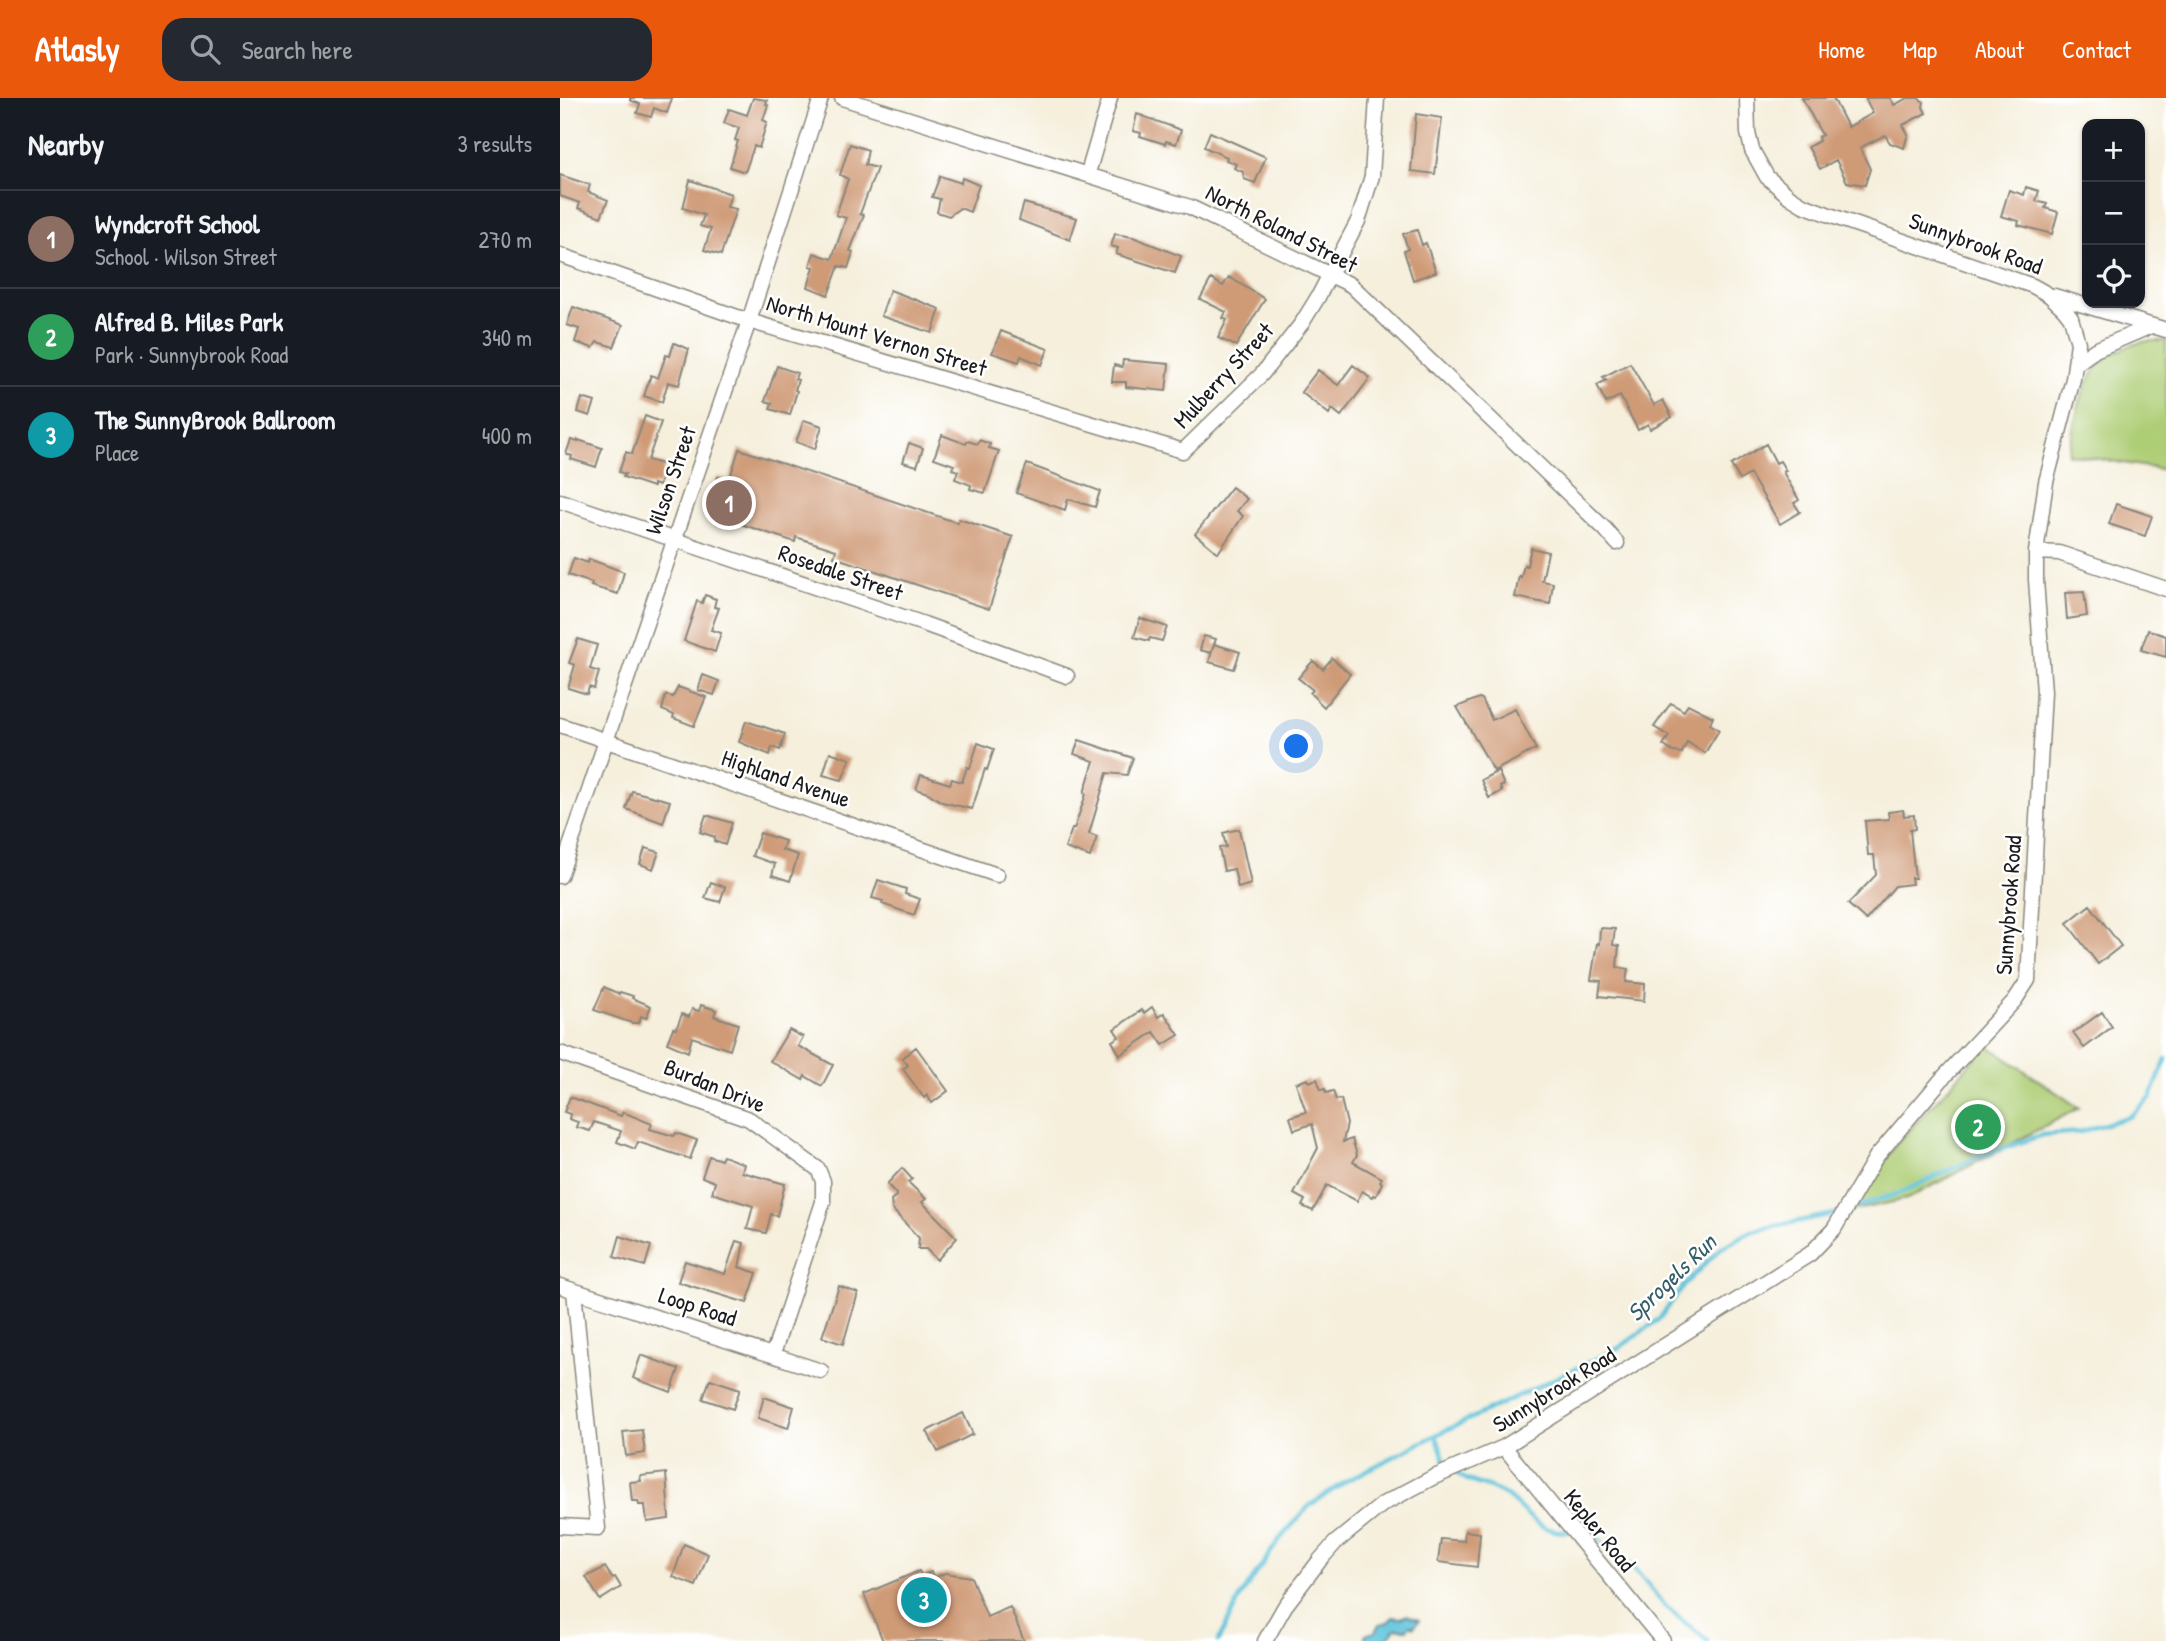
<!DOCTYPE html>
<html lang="en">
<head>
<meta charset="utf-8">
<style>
  :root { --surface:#171b24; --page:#242831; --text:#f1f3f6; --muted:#9ea1a6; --line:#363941; --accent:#ea580c }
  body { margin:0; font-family:"Patrick Hand",sans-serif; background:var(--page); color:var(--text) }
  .controls { position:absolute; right:21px; top:21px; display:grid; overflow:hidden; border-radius:14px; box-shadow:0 2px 5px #0004 }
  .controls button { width:63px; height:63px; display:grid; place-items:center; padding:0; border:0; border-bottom:2px solid var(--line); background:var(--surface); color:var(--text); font:35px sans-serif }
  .you { position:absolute; left:737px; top:649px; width:24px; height:24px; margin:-18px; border:5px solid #fff; border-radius:50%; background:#1a73e8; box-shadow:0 0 0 10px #1a73e833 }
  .badge { display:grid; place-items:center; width:46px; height:46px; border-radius:50%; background:var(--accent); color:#fff; font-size:23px; font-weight:700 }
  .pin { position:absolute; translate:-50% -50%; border:4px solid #fff; box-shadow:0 2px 7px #0006 }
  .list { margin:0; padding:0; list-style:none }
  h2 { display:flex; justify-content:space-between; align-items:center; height:91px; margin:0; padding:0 28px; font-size:30px }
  h2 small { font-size:23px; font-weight:400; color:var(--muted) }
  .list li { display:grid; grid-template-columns:46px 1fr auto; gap:21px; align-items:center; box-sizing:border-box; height:98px; padding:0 28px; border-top:2px solid var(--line) }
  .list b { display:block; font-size:26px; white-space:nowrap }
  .list p { margin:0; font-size:23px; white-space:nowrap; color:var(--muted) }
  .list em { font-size:23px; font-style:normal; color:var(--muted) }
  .icon { flex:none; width:38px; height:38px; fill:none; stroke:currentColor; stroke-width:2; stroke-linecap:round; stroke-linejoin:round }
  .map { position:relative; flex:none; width:1606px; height:1543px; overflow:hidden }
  header { display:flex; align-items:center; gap:42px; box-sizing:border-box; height:98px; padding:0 35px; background:var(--accent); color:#fff }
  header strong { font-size:33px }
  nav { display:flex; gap:38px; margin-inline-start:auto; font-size:24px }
  .search { width:490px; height:63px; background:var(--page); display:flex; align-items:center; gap:18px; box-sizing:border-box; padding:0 24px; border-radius:21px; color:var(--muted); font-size:26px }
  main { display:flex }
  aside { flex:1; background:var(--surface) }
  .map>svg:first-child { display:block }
  .green { fill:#aece76; stroke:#657549; stroke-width:2 }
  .water { fill:#5dc2da; stroke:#3c6f7b; stroke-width:2 }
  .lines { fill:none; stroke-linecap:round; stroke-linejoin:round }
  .stream { stroke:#5dc2da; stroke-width:4.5 }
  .building { fill:#cf9a76 }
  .street-casing { stroke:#88867c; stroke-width:17 }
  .street { stroke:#fff; stroke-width:14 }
  .labels { text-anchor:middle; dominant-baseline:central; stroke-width:5; stroke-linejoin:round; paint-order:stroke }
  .street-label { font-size:23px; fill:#1c1c1c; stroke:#fff }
  .water-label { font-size:24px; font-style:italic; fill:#365e68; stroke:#fff }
</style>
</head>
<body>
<header>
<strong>Atlasly</strong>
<div class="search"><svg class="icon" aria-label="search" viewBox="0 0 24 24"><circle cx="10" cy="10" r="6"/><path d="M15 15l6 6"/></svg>Search here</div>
<nav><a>Home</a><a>Map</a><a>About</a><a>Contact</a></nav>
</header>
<main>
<aside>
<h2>Nearby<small>3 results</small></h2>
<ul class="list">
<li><span class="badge" style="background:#8d6e63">1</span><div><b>Wyndcroft School</b><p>School · Wilson Street</p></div><em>270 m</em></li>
<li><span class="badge" style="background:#2e9e5b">2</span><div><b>Alfred B. Miles Park</b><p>Park · Sunnybrook Road</p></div><em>340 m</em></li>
<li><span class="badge" style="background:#0f9aa8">3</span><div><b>The SunnyBrook Ballroom</b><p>Place</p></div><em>400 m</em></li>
</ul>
</aside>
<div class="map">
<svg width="1606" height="1543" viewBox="0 0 1606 1543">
  <rect width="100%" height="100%" fill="#fff"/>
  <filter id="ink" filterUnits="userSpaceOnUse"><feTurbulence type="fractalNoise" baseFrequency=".0143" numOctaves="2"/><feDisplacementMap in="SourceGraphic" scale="14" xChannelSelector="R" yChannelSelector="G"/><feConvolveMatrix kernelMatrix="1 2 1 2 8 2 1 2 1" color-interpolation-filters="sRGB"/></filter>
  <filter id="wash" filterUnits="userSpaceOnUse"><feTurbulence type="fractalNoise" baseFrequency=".00686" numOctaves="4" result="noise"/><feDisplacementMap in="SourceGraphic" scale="28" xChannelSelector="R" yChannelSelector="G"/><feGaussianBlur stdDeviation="1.57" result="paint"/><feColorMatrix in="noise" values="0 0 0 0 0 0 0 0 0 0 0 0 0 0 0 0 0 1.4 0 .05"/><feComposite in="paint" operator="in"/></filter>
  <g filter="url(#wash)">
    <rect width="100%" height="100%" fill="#f5efdc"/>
    <path class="green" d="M1588 243H1606V372L1508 356C1519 303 1524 254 1588 243Z
      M1427 947 1519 1010 1347 1101 1291 1113 1335 1048Z"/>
    <path class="water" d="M847 1517 859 1522 854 1529 850 1527 847 1531H835L825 1543H805V1537L815 1534 819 1526 828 1524 833 1519 841 1520Z"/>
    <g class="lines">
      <path class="stream" d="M1290 1111 1340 1095 1413 1061 1482 1037 1520 1034 1571 1018 1591 999 1606 961
        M876 1337 885 1363 890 1368
        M896 1374C906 1385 928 1387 942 1395 966 1410 973 1434 1008 1434
        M1020 1434 1031 1435 1072 1468 1106 1509 1148 1543
        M658 1543 681 1498 719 1442 749 1408 788 1382 876 1337 1059 1250 1099 1221 1125 1186 1161 1150 1192 1133 1278 1115"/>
    </g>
    <g id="blocks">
      <path class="building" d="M70 0H112L107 15 94 10 91 19 77 15 80 6 70 2Z
        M193 0 207 2 206 6 208 7 203 22 207 24 199 50 194 48 185 74 170 69 178 43 175 42 179 30 164 25 169 11 187 17Z
        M1242 0H1273L1288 29 1313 15 1305 0H1330L1334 7 1348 0H1358L1364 4 1363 9 1366 15 1343 27 1348 36 1344 50 1330 45 1325 37 1300 50 1310 71 1305 87 1287 84 1276 62 1260 71 1248 49 1259 43 1258 39 1262 37Z
        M577 16 621 32 616 46 606 43 605 46 580 38 581 35 573 33Z
        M856 16 882 20 875 76 851 73Z
        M650 34 706 59 695 85 684 81 683 74 674 70 676 66 666 62 667 59 644 49Z
        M290 46 308 52 305 67 317 70 300 116 304 117 290 153 293 154 288 170 279 168 268 197 248 189 254 169 250 168 254 155 272 161 286 120 276 117 288 81 280 77Z
        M0 77 30 87 28 94 48 102 41 119 18 110 20 105 0 98Z
        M380 78 401 85 402 80 419 87 410 114 400 110 389 118 377 114 380 101 372 99Z
        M130 82 171 96 167 109 176 111 161 157 144 152 151 131 140 128 144 117 123 110Z
        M1466 89 1479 93 1476 103 1487 106 1485 110 1498 114 1492 136 1458 127 1459 123 1441 118 1449 92 1464 97Z
        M464 105 517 120 510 142 459 122Z
        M857 132 862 147 866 145 876 174 853 182 844 153 848 151 843 136Z
        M555 136 573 139 621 158 615 175 556 156 558 150 551 148Z
        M669 179 705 201 676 248 658 240 667 222 663 220 666 214 640 201 651 181 663 188Z
        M330 192 380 211 372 235 321 218Z
        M13 209 63 227 54 249 37 244 33 250 15 244 19 231 7 227Z
        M441 233 488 251 482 267 461 258 459 264 432 255Z
        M114 245 129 251 119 287 108 284 102 304 84 298 91 277 98 280 106 257 110 258Z
        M563 262 609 266 606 293 566 289V284H552L554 267 562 269Z
        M1070 265 1094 307 1103 302 1112 319 1090 331 1088 326 1078 332 1060 298 1046 305 1037 287 1047 282 1043 279Z
        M793 267 810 280 781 318 772 311 769 316 741 294 758 272 778 287Z
        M217 268 237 275 235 281 238 282 235 292 237 293 230 317 210 311 212 305 205 303Z
        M22 300 35 304 30 318 18 314Z
        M85 318 101 324 88 362 105 367 99 388 93 386V389L63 379 65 376 59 374 66 354 72 356Z
        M244 322 262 328 255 351 236 344Z
        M382 337 406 346 407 343 418 346 419 342 430 346 429 350 439 353 425 395 410 391 411 387 395 381 398 373 392 371 394 367 374 360Z
        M11 342 18 344V342L42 350 36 369 11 361 12 358 6 356Z
        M349 345 363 350 357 368 343 364Z
        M1206 346 1216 365 1220 363 1226 373 1223 374 1239 402 1234 405 1240 414 1220 426 1190 376 1180 382 1171 367Z
        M179 351 398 425 399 421 453 439 429 511 274 459 276 452 236 439 235 444 163 420 165 413 148 408 158 379 169 383Z
        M467 366 540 393 535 409 508 401 505 412 456 395Z
        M672 389 687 401 677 413 683 418 658 455 635 436Z
        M1556 406 1592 418 1585 438 1549 426Z
        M971 450 988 454 982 483 993 485 990 506 955 499 959 478 961 479 964 467 967 468Z
        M14 460 28 465 29 461 64 474 58 496 31 488 32 485 8 477Z
        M1524 494 1527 518 1507 521 1505 495Z
        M145 497 156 501 154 509 159 510 151 532 161 535 155 554 124 543 137 503 142 505Z
        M580 520 607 529 602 543 590 540 589 543 574 539Z
        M1588 532 1606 538V559L1581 552Z
        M644 538 656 541 651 555 640 552Z
        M18 541 37 547 30 571 39 574 34 591 29 589 27 596 8 590 15 567 9 565Z
        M654 546 680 554 674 571 649 564Z
        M772 560 790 576 764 609 750 595 753 592 738 580 753 563 763 571Z
        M143 577 159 583 154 597 138 592Z
        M118 589 146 599 134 628 113 620 114 617 102 612 106 597 113 599Z
        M919 600 922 601 932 622 955 611 976 651 934 673 897 609Z
        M1111 605 1124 613 1128 606 1153 619 1150 626 1159 632 1145 655 1127 644 1122 655 1113 654 1103 647 1109 638 1094 629Z
        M186 623 225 636 220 652 212 649 210 657 179 644Z
        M519 642 573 660 567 677 547 675 529 736 537 739 530 759 505 750 512 731H514L526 696 524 695 534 663 514 656Z
        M418 645 434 651 427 672 425 671 412 711 382 704 368 695 356 691 361 677 390 686 392 681 402 684 407 669 410 670Z
        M270 654 290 661 282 682 263 677Z
        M938 673 944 687 940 689 942 693 929 700 921 682Z
        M72 693 110 703 103 725 66 711Z
        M1343 712 1344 718 1354 717 1355 731 1350 732 1355 780H1351L1352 786 1335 788 1306 822 1288 806 1316 777 1314 757H1308L1305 723 1329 721 1328 714Z
        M146 717 172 725 165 747 154 743 155 739 140 734Z
        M679 731 691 786 678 790 674 771 664 773 659 750 666 749 663 735Z
        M200 735 225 743 222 752 238 757 230 783 212 777 215 766 192 758Z
        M85 750 99 754 93 771 80 766Z
        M318 782 346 791 345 796 360 801 354 817 322 806 323 803 312 800Z
        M151 784 165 789 160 804 145 800Z
        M1530 807 1561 848 1538 866 1507 825Z
        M1040 830 1055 831 1053 847 1059 848 1057 869 1068 871 1066 884 1085 886 1084 903 1039 898 1041 883 1031 882 1037 845 1039 846Z
        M44 889 59 896 60 894 73 898 72 900 91 908 86 920 81 918 79 925H72L34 912Z
        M141 907 156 912 154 918 178 926 170 952 132 939 128 954 107 945 113 930 116 931 122 916 129 919 132 911 139 913Z
        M592 909 598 919 604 915 619 937 603 947 594 934 560 957 552 943 559 939 554 931 582 912 584 915Z
        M1542 914 1552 929 1524 950 1513 935Z
        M229 932 243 939 238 948 273 967 262 988 245 978 243 982 210 963Z
        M356 949 388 993 372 1005 367 997 364 1000 343 971 348 967 342 960Z
        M748 981 749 984 757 981 761 992 765 991 766 995 773 993 776 1002 781 1001 787 1026 783 1044 792 1041 797 1057 793 1064 822 1080 820 1083 822 1085 816 1098 813 1097 812 1099 802 1093 797 1103 767 1087 753 1113 742 1108 745 1102 734 1096 758 1050 752 1026 734 1032 730 1019 746 1014 736 985Z
        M10 999 61 1018 63 1014 92 1026 90 1031 114 1038 116 1035 137 1042 130 1061 78 1044 75 1051 57 1044 61 1033 34 1024 30 1033 16 1029 18 1024 9 1021 10 1016 4 1014Z
        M149 1058 161 1062 163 1058 184 1066 182 1074 225 1086 217 1118 211 1116 206 1135 187 1131 193 1108 152 1095 155 1084 142 1079Z
        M342 1070 352 1081 348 1084 366 1101 362 1104 397 1140 377 1162 366 1151H358L359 1140 332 1111 331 1102 337 1097 327 1086Z
        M60 1138 91 1148 85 1168 54 1159Z
        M176 1143 184 1145 179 1169 197 1175 187 1205 118 1184 125 1163 165 1176Z
        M279 1188 298 1195 283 1246 262 1239Z
        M81 1257 119 1271 111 1294 73 1280Z
        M150 1281 180 1291 173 1311 143 1301Z
        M204 1299 234 1309 228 1330 198 1320Z
        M403 1315 413 1336 378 1354 367 1333Z
        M82 1332 85 1355 66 1358 63 1334Z
        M106 1375 109 1421 87 1424 85 1407H79L78 1403H72L70 1384 81 1383 80 1378Z
        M905 1433 920 1435 917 1469 878 1464 881 1441 904 1443Z
        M124 1446 148 1456 136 1488 113 1479Z
        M45 1469 52 1480 55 1479 61 1489 40 1502 26 1479Z
        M359 1473 362 1478 371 1474 374 1480 385 1475 411 1479 427 1519 450 1509 464 1543H323L304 1496Z"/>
    </g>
  </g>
  <g filter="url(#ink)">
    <use href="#blocks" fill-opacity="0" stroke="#88867c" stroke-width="2"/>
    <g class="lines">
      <defs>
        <path id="street" d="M282 0 630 109 791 187 1045 431 1057 445
          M528 75 550 0
          M0 157 189 223 623 353 702 276 742 225 758 199 798 123 812 78 817 0
          M1494 198 1606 232
          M1517 265 1535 252 1591 228
          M0 403 364 526 507 578
          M1476 454 1499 455 1606 491
          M0 627 437 777
          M0 778 189 223 261 0
          M0 955 189 1021 258 1071 263 1083V1104L213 1256
          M0 1188 261 1273
          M944 1349 1103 1543
          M0 1428 38 1430 14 1193
          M705 1543 725 1508 760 1462 775 1445 823 1406 872 1380 944 1349 1250 1156 1274 1131 1316 1059 1382 981 1455 902 1468 882 1484 594 1476 482V454L1486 384 1513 281 1518 245 1511 220 1504 211 1489 197 1473 188 1283 122 1243 107 1230 99 1207 79 1192 52 1188 35 1187 0"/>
      </defs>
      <use href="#street" class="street-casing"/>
      <use href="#street" class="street"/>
    </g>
  </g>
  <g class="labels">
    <g class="street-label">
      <text transform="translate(722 130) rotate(27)">North Roland Street</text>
      <text transform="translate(1416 145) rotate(20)">Sunnybrook Road</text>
      <text transform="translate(317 237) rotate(17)">North Mount Vernon Street</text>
      <text transform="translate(663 277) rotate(-47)">Mulberry Street</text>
      <text transform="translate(110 382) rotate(-71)">Wilson Street</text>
      <text transform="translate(281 474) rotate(19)">Rosedale Street</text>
      <text transform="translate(226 680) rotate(19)">Highland Avenue</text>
      <text transform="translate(1448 807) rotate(-86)">Sunnybrook Road</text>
      <text transform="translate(155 987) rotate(22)">Burdan Drive</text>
      <text transform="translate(138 1208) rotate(18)">Loop Road</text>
      <text transform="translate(994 1291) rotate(-32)">Sunnybrook Road</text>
      <text transform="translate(1040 1432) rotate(51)">Kepler Road</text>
    </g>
    <g class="water-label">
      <text transform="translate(1111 1179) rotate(-44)">Sprogels Run</text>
    </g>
  </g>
</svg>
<div class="controls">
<button>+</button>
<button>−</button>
<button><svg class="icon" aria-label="locate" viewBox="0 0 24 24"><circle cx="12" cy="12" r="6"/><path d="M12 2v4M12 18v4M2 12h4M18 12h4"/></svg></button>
</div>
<div class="you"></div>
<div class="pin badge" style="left:169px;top:405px;background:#8d6e63">1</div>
<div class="pin badge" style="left:1418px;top:1029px;background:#2e9e5b">2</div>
<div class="pin badge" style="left:364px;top:1502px;background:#0f9aa8">3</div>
</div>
</main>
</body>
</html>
